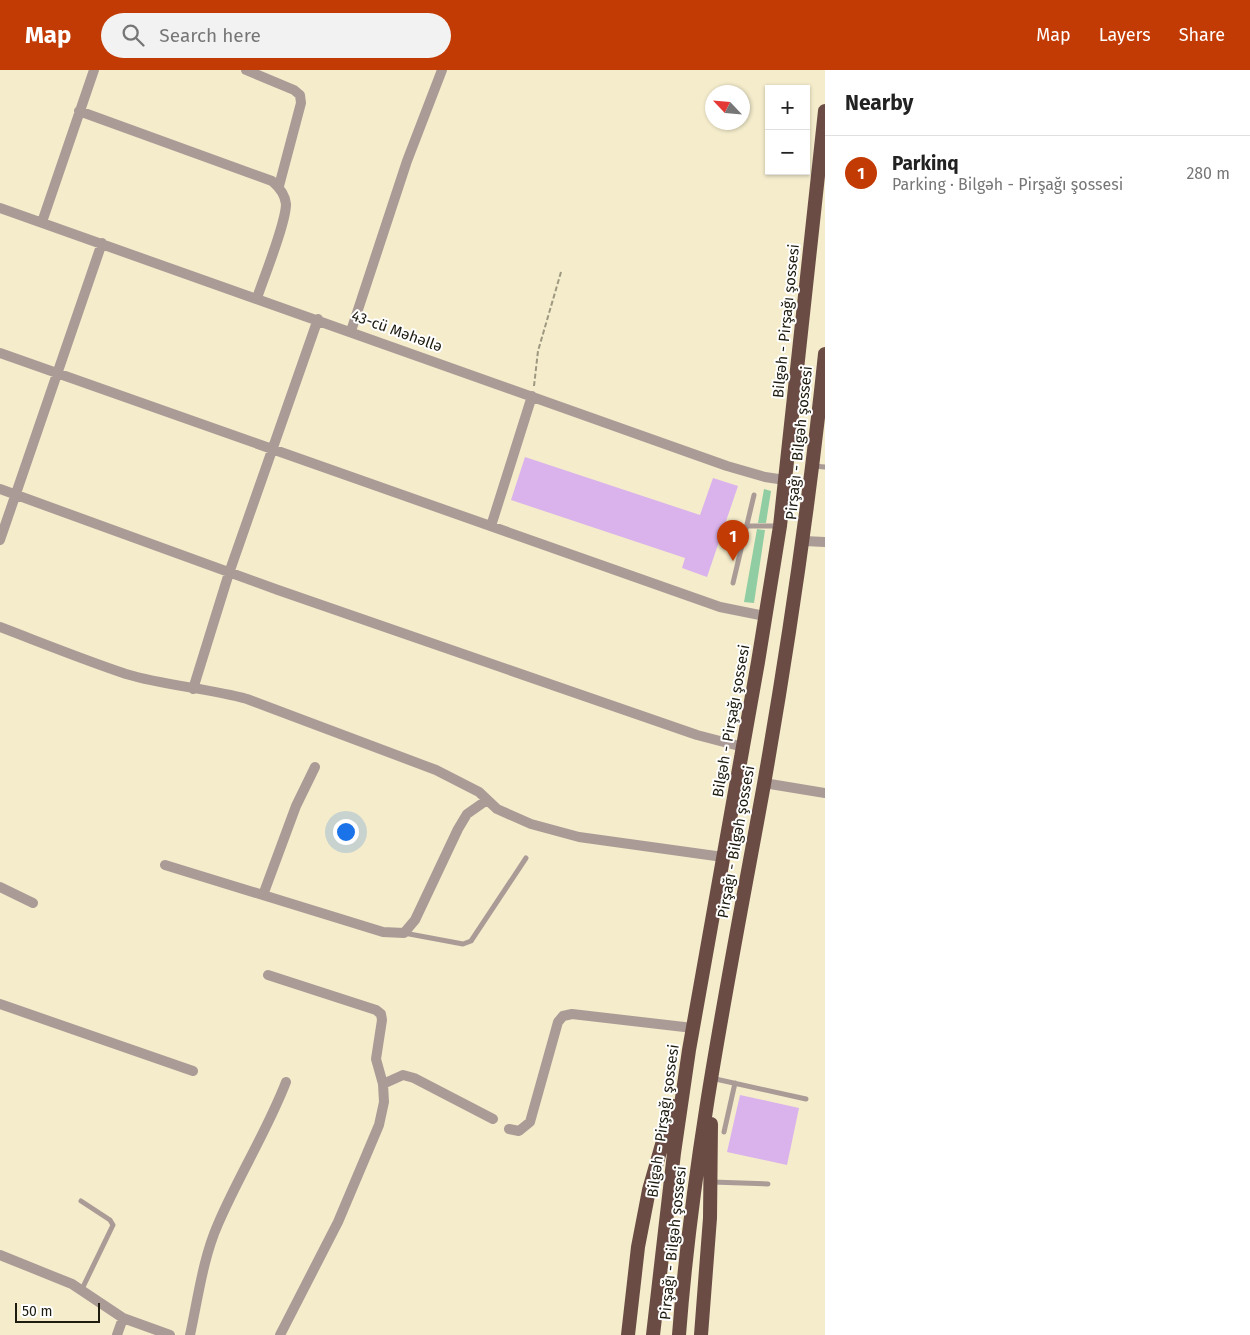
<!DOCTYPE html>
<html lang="en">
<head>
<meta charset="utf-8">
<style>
  :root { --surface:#fff; --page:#f2f2f2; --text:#222; --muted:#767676; --line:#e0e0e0; --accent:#c33b04 }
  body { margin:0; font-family:"Fira Sans",sans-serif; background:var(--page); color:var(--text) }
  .controls { position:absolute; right:15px; top:15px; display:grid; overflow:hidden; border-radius:0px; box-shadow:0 1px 4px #0004 }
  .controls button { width:45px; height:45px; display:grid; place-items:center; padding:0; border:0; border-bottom:1px solid var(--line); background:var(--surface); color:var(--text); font:25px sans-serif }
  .compass { position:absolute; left:705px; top:15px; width:45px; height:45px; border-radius:50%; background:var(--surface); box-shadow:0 1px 4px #0004; rotate:296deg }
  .scale { position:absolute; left:15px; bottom:12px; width:85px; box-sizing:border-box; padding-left:5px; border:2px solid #1e1b0f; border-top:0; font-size:14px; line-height:18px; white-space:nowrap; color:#1e1b0f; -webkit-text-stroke:4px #fff; paint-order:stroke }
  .you { position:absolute; left:345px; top:761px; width:18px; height:18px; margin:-12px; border:4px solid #fff; border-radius:50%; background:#1a73e8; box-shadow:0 0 0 8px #1a73e833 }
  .badge { display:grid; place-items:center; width:32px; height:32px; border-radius:50%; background:var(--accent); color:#fff; font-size:16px; font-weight:700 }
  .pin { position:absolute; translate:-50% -41px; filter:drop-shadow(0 1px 2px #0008) }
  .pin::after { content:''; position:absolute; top:26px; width:18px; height:15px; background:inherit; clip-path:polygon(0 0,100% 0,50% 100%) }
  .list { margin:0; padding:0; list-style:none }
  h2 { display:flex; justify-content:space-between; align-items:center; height:65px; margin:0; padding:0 20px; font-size:21px }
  h2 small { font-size:16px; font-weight:400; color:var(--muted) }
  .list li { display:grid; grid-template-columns:32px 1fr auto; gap:15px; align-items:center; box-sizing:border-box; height:75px; padding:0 20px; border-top:1px solid var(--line) }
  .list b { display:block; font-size:19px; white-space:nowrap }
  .list p { margin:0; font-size:16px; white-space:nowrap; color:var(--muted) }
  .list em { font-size:16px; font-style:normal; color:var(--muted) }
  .icon { flex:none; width:28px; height:28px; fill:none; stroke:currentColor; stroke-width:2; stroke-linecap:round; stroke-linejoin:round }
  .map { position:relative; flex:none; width:825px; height:1265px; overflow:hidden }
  header { display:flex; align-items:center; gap:30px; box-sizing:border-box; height:70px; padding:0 25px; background:var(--accent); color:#fff }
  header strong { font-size:24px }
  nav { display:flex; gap:28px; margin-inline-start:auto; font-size:18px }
  .search { width:350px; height:45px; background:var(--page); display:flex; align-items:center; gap:12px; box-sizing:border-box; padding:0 18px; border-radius:28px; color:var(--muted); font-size:19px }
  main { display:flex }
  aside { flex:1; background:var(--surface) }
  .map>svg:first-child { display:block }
  .green { fill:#91cda3 }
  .building { fill:#dab3ec }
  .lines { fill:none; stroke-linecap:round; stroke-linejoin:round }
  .path { stroke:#9e9880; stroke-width:2; stroke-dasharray:5 2.5; stroke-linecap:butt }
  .service { stroke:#ab9b96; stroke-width:5 }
  .minor { stroke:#ab9b96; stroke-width:10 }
  .trunk { stroke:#6a4c45; stroke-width:14 }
  .labels { text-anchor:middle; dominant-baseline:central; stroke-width:4; stroke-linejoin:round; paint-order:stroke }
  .street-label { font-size:15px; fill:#1e1b0f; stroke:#fff }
</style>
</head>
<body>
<header>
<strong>Map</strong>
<div class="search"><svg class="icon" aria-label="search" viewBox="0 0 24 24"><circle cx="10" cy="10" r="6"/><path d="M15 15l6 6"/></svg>Search here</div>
<nav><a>Map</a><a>Layers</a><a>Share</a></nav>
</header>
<main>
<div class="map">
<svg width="825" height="1265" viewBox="0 0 825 1265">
  <rect width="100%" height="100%" fill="#f4eccb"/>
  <path class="green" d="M764 419 771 421 766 453H758Z
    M757 459 765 460 754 533 744 532Z"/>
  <path class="building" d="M525 387 700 445 713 408 738 416 707 507 682 498 685 488 511 430Z
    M740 1025 799 1038 787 1095 727 1082Z"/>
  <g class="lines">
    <path class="path" d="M534 316 538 281 561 202"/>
    <path class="service" d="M813 396 825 397
      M747 456H779
      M733 513 754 425
      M404 863 463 874 471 871 526 788
      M711 1008 806 1029
      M724 1062 735 1013
      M712 1112 768 1114
      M81 1131 110 1150 113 1155 82 1219"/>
    <path class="minor" d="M246 0 294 20 300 25 301 33 279 116
      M79 41 272 111C279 117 285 124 286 134 286 153 264 207 257 228
      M0 138 727 396 765 407 785 410
      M42 152 94 0
      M351 261 407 91 442 0
      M0 283 720 537 765 546
      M0 419 278 520 697 665 743 677
      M491 456 532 326
      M0 470 102 173
      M804 471 825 472
      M0 557C42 573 84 590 126 604 166 616 207 618 247 629L436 700 479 722 497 739 531 754 579 767 723 787
      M193 619 229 503 318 249
      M764 713 825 723
      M165 795 383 862 404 863 415 850 458 759 467 744 487 730
      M0 817 33 833
      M263 825 296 736 315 697
      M268 905 376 940 381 944 382 950 376 989 383 1014 384 1032 379 1055 338 1152 280 1265
      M0 934 193 1001
      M383 1014 403 1005 414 1008 493 1049
      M509 1059 519 1061 530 1052 558 952 563 946 572 944 693 958
      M0 1185 72 1214 123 1248 170 1265
      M117 1265 123 1248
      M190 1265C198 1228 203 1188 218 1154 239 1105 267 1061 286 1012"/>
    <path class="trunk" d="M628 1265 638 1177 649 1120 673 1036
      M653 1265 674 1083 689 980 758 592 780 456 825 41
      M679 1265C693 1079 731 897 764 714 789 571 810 428 825 284
      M701 1265 710 1148 711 1054"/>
  </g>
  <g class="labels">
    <g class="street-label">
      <text transform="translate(786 251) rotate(-84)">Bilgəh - Pirşağı şossesi</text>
      <text transform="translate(397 261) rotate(20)">43-cü Məhəllə</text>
      <text transform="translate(799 373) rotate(-84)">Pirşağı - Bilgəh şossesi</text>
      <text transform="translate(731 651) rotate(-80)">Bilgəh - Pirşağı şossesi</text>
      <text transform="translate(736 772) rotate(-80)">Pirşağı - Bilgəh şossesi</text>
      <text transform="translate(663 1051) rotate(-82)">Bilgəh - Pirşağı şossesi</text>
      <text transform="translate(673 1173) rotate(-84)">Pirşağı - Bilgəh şossesi</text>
    </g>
  </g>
</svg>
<div class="controls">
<button>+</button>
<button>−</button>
</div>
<svg class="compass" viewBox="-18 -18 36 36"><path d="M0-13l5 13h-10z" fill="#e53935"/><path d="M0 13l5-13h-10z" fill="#767676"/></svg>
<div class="scale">50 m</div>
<div class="you"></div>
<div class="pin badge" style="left:733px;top:491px">1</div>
</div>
<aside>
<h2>Nearby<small></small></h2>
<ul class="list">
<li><span class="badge">1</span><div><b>Parkinq</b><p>Parking · Bilgəh - Pirşağı şossesi</p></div><em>280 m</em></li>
</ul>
</aside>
</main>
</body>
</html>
